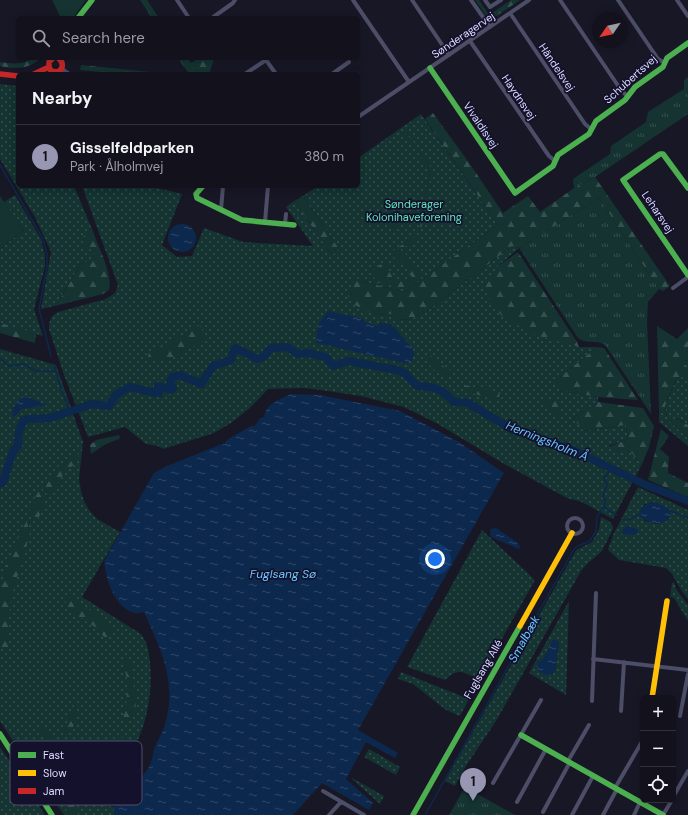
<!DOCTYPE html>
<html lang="en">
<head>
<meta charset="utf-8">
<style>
  :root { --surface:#12111c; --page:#1f1f29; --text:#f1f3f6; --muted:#9c9da3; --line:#31313b; --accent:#9897b3 }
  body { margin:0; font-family:"DM Sans",sans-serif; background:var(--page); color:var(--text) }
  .controls { position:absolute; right:12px; bottom:12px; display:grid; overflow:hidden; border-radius:6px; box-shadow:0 2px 10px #0003 }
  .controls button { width:36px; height:36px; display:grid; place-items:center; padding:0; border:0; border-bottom:1px solid var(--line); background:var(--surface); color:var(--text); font:20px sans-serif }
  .compass { position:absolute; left:592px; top:12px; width:36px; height:36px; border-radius:50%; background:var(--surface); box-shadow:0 2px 10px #0003; rotate:236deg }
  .you { position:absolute; left:435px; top:559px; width:14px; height:14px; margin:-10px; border:3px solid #fff; border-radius:50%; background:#1a73e8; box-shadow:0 0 0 6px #1a73e833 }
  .badge { display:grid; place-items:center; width:26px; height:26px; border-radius:50%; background:var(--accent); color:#111; font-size:13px; font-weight:700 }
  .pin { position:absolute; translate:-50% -33px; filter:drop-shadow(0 1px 2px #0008) }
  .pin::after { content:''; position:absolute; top:21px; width:14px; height:12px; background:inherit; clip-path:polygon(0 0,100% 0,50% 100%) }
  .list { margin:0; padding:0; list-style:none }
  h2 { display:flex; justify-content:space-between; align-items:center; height:52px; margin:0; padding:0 16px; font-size:17px }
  h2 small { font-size:13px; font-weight:400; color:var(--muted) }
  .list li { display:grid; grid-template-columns:26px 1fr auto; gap:12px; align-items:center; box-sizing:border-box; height:64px; padding:0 16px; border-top:1px solid var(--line) }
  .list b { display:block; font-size:15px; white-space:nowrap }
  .list p { margin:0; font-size:13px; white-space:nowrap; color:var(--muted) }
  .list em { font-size:13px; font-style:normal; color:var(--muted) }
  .icon { flex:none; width:22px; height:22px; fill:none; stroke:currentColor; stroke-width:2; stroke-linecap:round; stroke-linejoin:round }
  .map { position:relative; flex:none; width:688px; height:815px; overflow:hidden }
  .search { position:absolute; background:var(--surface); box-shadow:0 2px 10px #0003; left:16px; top:16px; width:344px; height:44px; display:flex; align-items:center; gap:10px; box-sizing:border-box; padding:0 14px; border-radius:6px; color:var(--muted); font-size:15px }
  .panel { position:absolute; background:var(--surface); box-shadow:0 2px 10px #0003; left:16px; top:72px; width:344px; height:116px; border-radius:6px }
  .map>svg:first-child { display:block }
  .grass { fill:url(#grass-dots); fill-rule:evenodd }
  .forest { fill:url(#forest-firs) }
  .park { fill:url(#park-tufts) }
  .pitch { fill:#143331 }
  .water { fill:url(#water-ripples) }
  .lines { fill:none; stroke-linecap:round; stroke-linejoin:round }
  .stream { stroke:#0c284d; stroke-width:1.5 }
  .river { stroke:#0c284d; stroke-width:8 }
  .street { stroke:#4c4d67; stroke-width:4 }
  .fast { stroke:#4caf50; stroke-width:5.5 }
  .slow { stroke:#ffc107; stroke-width:5.5 }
  .jam { stroke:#c62828; stroke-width:5.5 }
  .labels { text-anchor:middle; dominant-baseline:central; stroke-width:3.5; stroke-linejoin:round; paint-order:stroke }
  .street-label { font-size:11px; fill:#dddcff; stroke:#13112c }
  .park-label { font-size:11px; fill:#62e5ba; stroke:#13112c }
  .water-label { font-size:12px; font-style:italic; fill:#6ac5ff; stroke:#13112c }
  .key { fill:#13112c; stroke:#504e6b; stroke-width:1 }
  .key-label { font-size:11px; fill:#dddcff }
</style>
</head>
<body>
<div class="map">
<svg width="688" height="815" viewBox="0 0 688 815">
  <defs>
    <pattern id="grass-dots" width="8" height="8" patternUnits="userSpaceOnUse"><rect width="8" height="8" fill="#143331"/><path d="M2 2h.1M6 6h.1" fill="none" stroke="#365050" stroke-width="1.8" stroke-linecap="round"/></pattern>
    <pattern id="forest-firs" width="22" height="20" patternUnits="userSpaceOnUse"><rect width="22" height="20" fill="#143331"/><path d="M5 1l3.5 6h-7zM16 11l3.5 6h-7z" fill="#365050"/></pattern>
    <pattern id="park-tufts" width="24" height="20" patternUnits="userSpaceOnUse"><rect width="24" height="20" fill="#143331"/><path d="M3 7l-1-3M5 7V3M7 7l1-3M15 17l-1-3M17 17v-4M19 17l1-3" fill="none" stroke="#365050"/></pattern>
    <pattern id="water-ripples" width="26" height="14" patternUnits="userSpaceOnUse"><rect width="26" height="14" fill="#0c284d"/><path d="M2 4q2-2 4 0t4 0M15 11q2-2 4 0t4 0" fill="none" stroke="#2f4768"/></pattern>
  </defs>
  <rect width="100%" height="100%" fill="#181726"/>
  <path class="grass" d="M0 84 18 86V186H74L94 234 87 233 89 247 94 253 92 261 81 263 60 298 63 304 41 309 51 252 35 217 0 159Z
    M421 114 498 225 404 292 361 281 374 315 392 314 400 320 410 319 427 311 512 246 519 248 498 266 579 347H597L555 381 561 391 598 397V402L573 418 584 431 626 425 628 439 609 446 618 452 623 449 633 454 635 459 643 462 613 519 582 502 567 498 506 465 438 424 404 407 361 396 321 390 304 388 268 389 251 407 231 423 214 433 163 449 158 446 146 444 125 427 88 437 64 375 49 329C49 320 51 316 58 312L106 299 115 293 118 285 82 186H149L182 194 162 245 177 257 192 256 204 228 243 242 313 246 286 207 294 201 332 255 339 249 303 196 318 186H358V158Z
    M15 195 41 239 45 255V266L34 309 43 336 0 323V249L24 230 4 202Z
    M0 349 56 365 83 442 79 479 81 491 84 501 89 510 97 519 120 532 82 597 141 634C148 643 149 652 150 663 153 699 145 737 122 766 116 774 105 779 98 785L99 787 83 795 86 801 114 807V815H64L47 791 50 789 64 801 71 793C54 778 46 768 39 746L29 749 34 764 30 767 0 721Z
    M688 360V425L677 418 669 421 688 438V446L659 422V410L667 416 665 406 684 361Z
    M638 487 688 510V599L683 593 672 574 666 568 619 560 608 550 613 535ZM653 502 667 508 659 524 644 521 643 505Z
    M601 517C606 520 614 522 613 529L602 551 586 565 581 571 496 721 466 766 455 786 445 781 576 550 592 542 599 529Z
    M482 530 535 580 479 679C462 672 459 667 445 680L407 667Z
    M674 582 676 589 688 605V621L674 598 670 597 672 583Z
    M569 601 566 695 529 673ZM553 640 559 643 555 670 552 675 540 662 544 658Z
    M401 672 469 699 460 716 446 710 413 684 398 679Z
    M0 747 45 815H0Z
    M369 749 400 767 396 775 364 757Z
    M352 778 384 796 380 804 352 779Z"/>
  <path class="forest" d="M140 0H147L159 18H152Z
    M475 0H479L489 15 511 0H520L492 19 489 20Z
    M34 58H40C30 70 13 69 0 66V62C12 64 23 65 34 58Z
    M178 58H187L191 63 199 58H214V59L209 74H189Z
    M81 65 170 74H119L80 70Z
    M433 113 470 164 503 213 528 196 540 212 574 188 595 177 670 286 663 291 659 289 599 198 519 248 512 246 427 311 410 319 400 320 392 314 374 315 355 305 348 296 353 282 359 278 361 281 404 292 498 225 425 119Z
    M406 131 432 169 420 235 418 233 429 169 404 132Z
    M303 196 339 249 332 255 294 201Z
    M87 233 94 234C99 249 113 275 109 290L103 294 63 304 60 299 81 263 92 260 94 253 89 248 84 249 82 238Z
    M416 236 418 238 393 255 391 252Z
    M403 250 422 277 405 289 377 282 370 272 387 260 392 267 388 270 393 278 406 280 412 277 401 261 398 263 393 256Z
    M518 252 577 342 579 347 532 334 501 315 482 287 498 266Z
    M0 323 36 333 35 343 0 333Z
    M200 325 206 340 166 361 150 360 148 357 149 353Z
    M657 326 677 339 688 328V360L684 361 687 375 675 381 665 406 667 416 659 410Z
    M597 347 604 348 638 400 598 397 561 391 555 381Z
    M431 356 443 366 452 371C446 383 427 367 427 358Z
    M464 385 500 392 499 397 496 400 468 392 464 390Z
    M545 399H553L559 404 562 416 558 418C551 416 545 407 542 400Z
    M598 402 643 408 654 426 649 447 643 462 635 459 633 454 623 449 618 452 609 447 628 439 626 425 584 431 573 418Z
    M676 418 688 425V438L669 421Z
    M661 429 669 436 660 449 669 457 668 473 688 483V497L648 480Z
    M119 435 120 437 119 439 106 444 91 454 90 445 96 440Z
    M76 452 79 455V460L64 473 48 500 44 483 59 466Z
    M41 487 45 506 37 520 34 521 29 508Z
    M25 519 26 520 30 533 11 598 7 634 9 652 7 651 0 645C0 628 0 611 0 595 3 569 17 544 25 519Z
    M70 597 98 615 113 630V632L107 640 95 627 66 608V600Z
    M126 659C134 663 131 672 131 678 132 681 134 684 134 687 136 699 138 715 128 723L125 722 123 719C128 701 129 680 123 663Z
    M74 702H77L78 704C74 715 78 730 65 733L60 730 66 725 68 720Z
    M44 727 46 728 65 748 78 753 81 755V759L78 761C64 756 43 746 40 729Z
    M117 736 123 738 124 741 123 744 102 758 99 759 98 756Z
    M74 804 79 808 78 815H68C64 809 67 804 74 804Z"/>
  <path class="park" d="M688 77V114L595 177 574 188 573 179 610 154 611 146 646 122 648 112 684 89V80Z
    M599 198 659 289 648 302 647 322 651 414 605 345C596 339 587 345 578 338L519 248Z
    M465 787 515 815H449Z"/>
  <path class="pitch" d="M52 0H86L73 18H61Z
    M0 196 24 230 0 249Z
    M400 217 403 221 393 228 390 223Z"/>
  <path class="water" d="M168 238a14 14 0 1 1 28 0a14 14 0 1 1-28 0Z
    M328 311 361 318 365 322 377 326 380 323 391 324 413 349 414 354 412 361 404 363 316 343 318 325Z
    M291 394 320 395 400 411 459 442 504 473 358 730 398 753 395 758 366 742 346 779 373 803 369 810 322 783 293 815H114C113 804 116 798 124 789L128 790 134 783 138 782C142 776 149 769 151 762 153 757 153 751 155 747 157 741 161 736 163 730 179 686 162 652 144 612 140 613 135 614 132 612 113 605 106 578 104 561L154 473 167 466 222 444H225L226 441 230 438 251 426H255L260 418 264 417C267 402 279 400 291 394Z
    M21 398H30L48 405 21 409 15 417H12L13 408Z
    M653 502C658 504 665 505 668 509 679 521 653 531 639 515 641 505 644 505 653 502Z
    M628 526 637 529 638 533 632 535 621 534 624 528Z
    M496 528 518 543 520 546 519 549 491 537 490 532 491 529Z
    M553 640H557L559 643 555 670 552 675C546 676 543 674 538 671L537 661 540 662 544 658Z"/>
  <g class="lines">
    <path class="stream" d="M0 165 43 239 47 254V267L39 309 51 356
      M0 359 9 366 24 364 36 371H56
      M54 365 62 392 70 411
      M603 507 617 515
      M666 509 688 518
      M623 519 628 520 641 514
      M425 815 574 549 578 546 590 541 596 531 597 517 606 502 603 497 607 484 604 479 611 469"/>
    <path class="river" d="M0 484 3 482 13 451 18 446 19 431 24 420 30 419 50 418 92 404 109 406 116 395 129 387 156 393H159L158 386 171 390 173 388 170 381 173 377 180 375 201 384 213 366 231 360 234 350 236 348 257 359 263 357 271 348 287 347 298 354 308 353 326 357 333 366 348 361 397 370 406 374 417 386C435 386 442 389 454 402L468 403 513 430 571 449 646 485 688 501"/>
    <path class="street" d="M177 0 189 18
      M353 0 409 82
      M412 0 449 55
      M471 0 490 27
      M485 0 490 7 501 0
      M560 0 621 90 627 96
      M618 0 658 59 665 63
      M677 0 688 16
      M510 13 585 124 591 129
      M212 18 233 3 235 0
      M470 41 549 156 555 161
      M62 69 69 74
      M245 74 266 60 276 74
      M332 74 349 62
      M358 117 529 0
      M221 210 223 186
      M265 222 268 186
      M285 224 286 214
      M673 288 688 277
      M567 526a8 8 0 1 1 16 0a8 8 0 1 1-16 0Z
      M593 659 688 670
      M592 701 596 593
      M621 711 624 662
      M680 716 688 674
      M568 761 589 725
      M493 783 541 700
      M615 788 643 740
      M323 791 364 815
      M673 797 688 771
      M517 802 546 749
      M543 812 570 762
      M329 815 341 802
      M572 815 593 776
      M603 815 617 789
      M634 815 640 802
      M663 815 672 800"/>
    <path class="fast" d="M78 18 92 0
      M430 68 515 193 553 166 558 155 589 134 596 121 625 100 635 87 663 67 667 58 688 43
      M203 186 196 194 197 198 242 220 294 225
      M688 188 663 154H660L623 180 688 275
      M0 734 52 815
      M521 735 663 815
      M413 815 520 626"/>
    <path class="slow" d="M520 626 572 533
      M652 698 667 601"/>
    <path class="jam" d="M53 58 49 62V67L51 71 57 72C64 69 64 62 58 58
      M0 74 18 76
      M34 74 49 67"/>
  </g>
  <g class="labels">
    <g class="street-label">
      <text transform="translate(463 35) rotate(-34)">Sønderagervej</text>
      <text transform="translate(557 67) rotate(56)">Händelsvej</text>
      <text transform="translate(630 79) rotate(-42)">Schubertsvej</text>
      <text transform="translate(519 97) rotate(56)">Haydnsvej</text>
      <text transform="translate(481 125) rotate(56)">Vivaldisvej</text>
      <text transform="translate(658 212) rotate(56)">Leharsvej</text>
      <text transform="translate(483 669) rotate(-60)">Fuglsang Allé</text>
    </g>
    <g class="park-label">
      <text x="414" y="204">Sønderager<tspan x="414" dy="13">Kolonihaveforening</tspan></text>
    </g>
    <g class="water-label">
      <text transform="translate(547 441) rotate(22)">Herningsholm Å</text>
      <text x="283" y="574">Fuglsang Sø</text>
      <text transform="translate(524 639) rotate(-61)">Smalbæk</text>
    </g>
  </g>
  <rect x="10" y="741" width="132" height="64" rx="6" class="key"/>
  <rect x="18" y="752" width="18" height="6" fill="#4caf50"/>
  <rect x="18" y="770" width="18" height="6" fill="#ffc107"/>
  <rect x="18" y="788" width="18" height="6" fill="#c62828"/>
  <g class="key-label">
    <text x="43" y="759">Fast</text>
    <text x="43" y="777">Slow</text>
    <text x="43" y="795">Jam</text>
  </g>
</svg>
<div class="controls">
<button>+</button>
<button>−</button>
<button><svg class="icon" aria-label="locate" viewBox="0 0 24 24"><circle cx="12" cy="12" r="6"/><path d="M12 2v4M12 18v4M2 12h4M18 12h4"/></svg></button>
</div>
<svg class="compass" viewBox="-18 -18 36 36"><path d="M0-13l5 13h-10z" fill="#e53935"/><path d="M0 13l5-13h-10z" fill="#9c9da3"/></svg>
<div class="you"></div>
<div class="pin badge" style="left:473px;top:801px">1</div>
<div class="search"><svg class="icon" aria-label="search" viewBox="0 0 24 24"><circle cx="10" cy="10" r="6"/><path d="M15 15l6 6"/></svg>Search here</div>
<section class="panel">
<h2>Nearby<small></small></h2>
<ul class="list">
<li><span class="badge">1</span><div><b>Gisselfeldparken</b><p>Park · Ålholmvej</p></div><em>380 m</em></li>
</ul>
</section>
</div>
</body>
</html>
